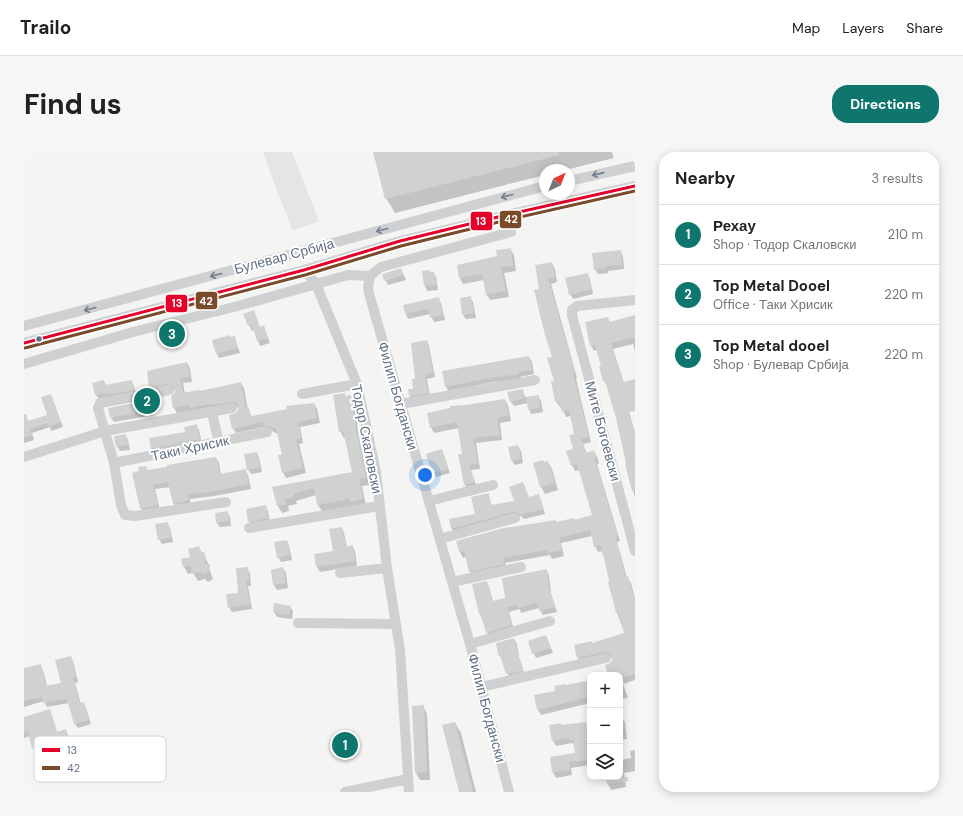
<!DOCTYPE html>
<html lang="en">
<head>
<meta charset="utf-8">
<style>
  :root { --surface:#fff; --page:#f6f6f6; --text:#202124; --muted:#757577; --line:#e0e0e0; --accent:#0f766e }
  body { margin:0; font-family:"DM Sans",sans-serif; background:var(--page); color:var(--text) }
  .controls { position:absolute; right:12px; bottom:12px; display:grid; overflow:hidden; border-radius:8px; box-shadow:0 2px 10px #0003 }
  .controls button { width:36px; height:36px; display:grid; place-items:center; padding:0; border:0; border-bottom:1px solid var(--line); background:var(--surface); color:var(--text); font:20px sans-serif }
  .compass { position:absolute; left:515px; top:12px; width:36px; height:36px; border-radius:50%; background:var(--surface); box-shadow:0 2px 10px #0003; rotate:43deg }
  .you { position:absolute; left:401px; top:323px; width:14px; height:14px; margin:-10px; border:3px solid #fff; border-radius:50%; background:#1a73e8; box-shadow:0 0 0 6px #1a73e833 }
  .badge { display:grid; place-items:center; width:26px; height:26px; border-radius:50%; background:var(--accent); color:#fff; font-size:13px; font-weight:700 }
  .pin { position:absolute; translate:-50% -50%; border:2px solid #fff; box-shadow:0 1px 4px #0006 }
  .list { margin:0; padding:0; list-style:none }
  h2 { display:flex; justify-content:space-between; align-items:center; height:52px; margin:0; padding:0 16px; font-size:17px }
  h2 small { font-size:13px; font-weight:400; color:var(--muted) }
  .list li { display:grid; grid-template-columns:26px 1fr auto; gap:12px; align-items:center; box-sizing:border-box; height:60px; padding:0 16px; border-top:1px solid var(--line) }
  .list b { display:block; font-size:15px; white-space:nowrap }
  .list p { margin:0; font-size:13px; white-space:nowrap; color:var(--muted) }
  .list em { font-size:13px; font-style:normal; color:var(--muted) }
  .icon { flex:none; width:22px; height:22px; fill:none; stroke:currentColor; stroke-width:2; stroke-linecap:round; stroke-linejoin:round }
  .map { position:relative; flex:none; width:611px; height:640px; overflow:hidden; border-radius:16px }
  header { display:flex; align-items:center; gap:24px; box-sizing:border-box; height:56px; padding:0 20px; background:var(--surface); border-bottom:1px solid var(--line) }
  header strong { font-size:19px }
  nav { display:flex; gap:22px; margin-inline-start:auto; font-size:14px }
  .intro { display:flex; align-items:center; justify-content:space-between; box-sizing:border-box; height:96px; padding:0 24px }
  h1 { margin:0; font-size:28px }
  .button { padding:10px 18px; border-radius:16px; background:var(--accent); color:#fff; font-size:14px; font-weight:700 }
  main { display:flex; gap:24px; padding:0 24px }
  aside { flex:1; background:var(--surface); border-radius:16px; box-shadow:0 2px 10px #0003 }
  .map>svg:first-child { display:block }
  .built { fill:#e4e6e5 }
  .shadow { fill:#0003 }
  .building { fill:#d0d2d2 }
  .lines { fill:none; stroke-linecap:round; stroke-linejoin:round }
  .minor { stroke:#cfd0d1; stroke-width:10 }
  .bus-1-casing { stroke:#fff; stroke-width:6 }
  .bus-2-casing { stroke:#fff; stroke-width:6 }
  .bus-1 { stroke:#e4002b; stroke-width:3 }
  .bus-2 { stroke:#7a4b2a; stroke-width:3 }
  .oneway { stroke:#727f90 }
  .bus-dot { fill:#627185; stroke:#fff; stroke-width:1.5 }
  .labels { text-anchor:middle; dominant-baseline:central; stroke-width:4; stroke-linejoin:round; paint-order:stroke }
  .street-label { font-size:14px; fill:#627185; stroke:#fff }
  .key { fill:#fff; stroke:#d0d4da; stroke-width:1 }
  .key-label { font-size:11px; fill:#627185 }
  .line-badge { stroke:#fff; stroke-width:1.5 }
  .badge-label { font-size:11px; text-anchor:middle; font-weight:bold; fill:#fff }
</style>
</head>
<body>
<header>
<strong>Trailo</strong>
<nav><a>Map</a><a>Layers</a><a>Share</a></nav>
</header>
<div class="intro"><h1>Find us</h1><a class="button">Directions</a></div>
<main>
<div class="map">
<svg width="611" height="640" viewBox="0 0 611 640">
  <rect width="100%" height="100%" fill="#f4f5f2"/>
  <path class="built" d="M239 0H268L295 69 269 79 253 39Z"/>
  <path class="shadow" d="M354 0H588L590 6 541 18H521V23L371 61 362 46Z
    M486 97 490 103 492 119 480 121 485 145 466 148 463 143 460 128 439 132 436 126 434 113 474 105Z
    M596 99 599 104 600 117 584 119V121L574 122 571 117Z
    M528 111 531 117 533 130 527 132 553 226 552 227 567 290 559 292 563 302 570 299 573 305 575 311 573 312 596 389 593 390 603 426 607 431 611 447V528L599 532 604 546 596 547V523H585L587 512 589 506 584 505 558 511 554 506 568 492 601 482 593 461 579 399 574 400 571 394 568 384 537 391 540 404 528 407 526 403 481 411 483 418 449 425 446 419 442 405 439 406 436 400 433 390 550 369 569 364 556 318 551 319 548 313 552 283 547 264 542 265 538 255H536L532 249 530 205 516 137Z
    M377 117 382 128 364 133 359 123Z
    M399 120 409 121 412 125 414 138 403 139 401 134Z
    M563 122 566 127 569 142 549 147 546 142Z
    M446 145 449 150 452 166 442 167 439 163Z
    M414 146 417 151 421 168 410 170 406 162 384 167 382 162Z
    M221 163 236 175 239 174 246 191 236 194 230 178 228 179Z
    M611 164V199L609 192 589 197 600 231 611 228V245L602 248 611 281V346L602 312H604L584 234 580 229 578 214 573 198 570 199 567 194 584 166 586 171Z
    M210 185 216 201 195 206 193 202 206 186Z
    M403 189 405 194 411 225 403 227 406 245 388 248 386 244 390 238Z
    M505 205 508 210 510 222 496 225 497 227 469 230 424 239 422 234Z
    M163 211 166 216 168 230 159 231 161 242 176 240 217 231 220 236 224 258 228 265 290 252 293 257 296 271 276 275 279 291 275 292 282 321 262 326 259 320V303L254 281H252L248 279H244L241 275 212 281 209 276 215 258 214 255 153 261 150 256 148 245 152 241V238L148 236 129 240 126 235Z
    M80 229 82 234 107 229 110 234 112 243 75 247 72 243Z
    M498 238 502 246 514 245 517 249 519 260 507 262 505 257 504 251 490 254 487 250Z
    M320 242 322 245H326L330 251 335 285 345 333 338 334 342 354 298 359 294 353 292 343 272 349 273 352 264 354 265 359 258 361 254 354 249 335 329 321 321 286H320L316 279Z
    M27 243 39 275 27 279 26 275 8 281 10 288 0 291V271L24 263Z
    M481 248 484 253 487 269 476 271 478 288 452 291 456 317 447 318 453 336 444 338 441 333 435 303 440 302 435 276 410 281 407 275Z
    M125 249 128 254 130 263 90 270 87 266Z
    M172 274 175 278 178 292 131 301 128 296 162 280Z
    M101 283 104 288 106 298 96 299 93 294Z
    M494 294 497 299 499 311 491 313 488 309Z
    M418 298 426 321 412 325 409 321Z
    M233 301 235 306 238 320 227 322 224 317Z
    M192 306 195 311 197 323 221 318 224 323 227 337 190 344 166 347 167 353 152 356 150 351 146 335 131 337 136 358 120 361 117 356 116 320 122 315 124 319Z
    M524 310 528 317 534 338 521 342 517 335 520 311Z
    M499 331 505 346 514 344 517 348 521 362 500 367 497 364H492L431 381 428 377 426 368 452 362 464 342 468 354 492 350Z
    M241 354 244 359 246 371 228 374 225 369Z
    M203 360 206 365 207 374 196 375 193 371Z
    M143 371 146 376 149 390 138 392 135 387Z
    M318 376 320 381 323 395 328 394 331 399 333 414 296 420 293 415 291 403 311 400Z
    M263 389 265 394 268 408 257 410 254 405Z
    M175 396 186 414 185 416 189 427 184 430 181 427 174 429 169 421 164 422 160 415 158 408 167 406Z
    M259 416 262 421 264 436 253 438 250 433 248 418Z
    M223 417 226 421 227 434H224L228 457 208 460 205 455 215 441Z
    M522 418 525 423 527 441 533 460 519 463 515 456 497 461 496 457 485 460 490 478 465 485 456 462 462 430 465 435 469 450 482 446Z
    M266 455 269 459 268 467 253 465 250 460Z
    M522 484 529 501 512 506 505 489Z
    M490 487 493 492 495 505 501 523 486 527 479 508 475 503 473 492Z
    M46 505 49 509 54 530 51 531 57 552 59 551 62 556 67 572 54 576 51 572 45 551 23 555 20 549 0 555V540L16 513 19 518 23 534 38 531Z
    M566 529V551L517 563 514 558 532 539 542 534Z
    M399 554 403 562 406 628H396L392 621Z
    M26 558 33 580 42 578 47 592 12 601 9 596 6 584 0 586V566Z
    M596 566H598L601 570 603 587 596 588Z
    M431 571 437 581 452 640H436Z
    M561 571 564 577 566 613 547 616 548 623 532 626 529 620 527 605 552 602 551 594 548 591 532 594 529 588 537 574Z
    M611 598V619L600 621 602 635 587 638 584 632 583 625H596V608L607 606 606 599Z"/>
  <path class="building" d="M349 0H535V3L361 47Z
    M487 96 489 114 477 115 482 139 462 143 458 122 435 126 433 113 473 104 472 98Z
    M597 98 598 113 582 114V116L570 118 568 101Z
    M528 110 531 125 524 126 551 221H549L565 285 557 287 562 301 570 298 572 306H570L594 384H591L597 404 601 425 604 424 611 451V522L596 526V523H584L581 513 586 511 588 508V505L586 501 581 500 553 506 550 493 568 489V491L600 481 594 460 592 461 584 430 585 429 581 410 576 393 570 395 566 378 535 386 538 398 523 401V398L479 406 480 412 445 420 440 399 435 400 432 389 480 376 532 368V370L550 366V368L568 363 553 312 547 314 542 299 549 297 545 283 550 282 545 258 538 260 535 249 531 250 527 229H530L523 206 528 205 521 183 510 138 515 137 511 113Z
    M377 116 380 123 360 129 358 122H359Z
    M406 118V120H410L412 133 400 134 398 119Z
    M564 121 568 137 545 143 541 126Z
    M447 144 450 161 438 163 436 146Z
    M415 145 419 163 406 166 404 157 381 162 379 153Z
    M230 158 236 175 240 173 244 186 233 189 228 173 224 174 219 162Z
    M611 163V185L587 191 599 230 611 227V259L605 260 611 284V339H608L601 312 602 311 592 266 581 229H579L575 214H577L571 193 566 194 561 170 584 165 585 170Z
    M206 183V185L211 184 214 196 192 202 188 188Z
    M403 188 409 221 401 222 404 241 385 244 384 237H389L388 227H391L387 191Z
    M505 204 508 218 494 220 495 222 466 226 421 235 418 219Z
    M163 210 166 225 156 226 159 241 175 238 176 239 217 230 222 257 225 256 227 264 263 257 262 254 290 251 293 266 274 270 277 286 272 287 279 316 258 321 254 303H258L252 276H248L245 274H240L239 270 208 277 205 263 212 261 214 258V254L211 250 185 253V252L166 256 165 253 149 256 147 244 151 240 150 234 144 232 125 235 123 219Z
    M80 228 81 233 108 228 110 238 81 243V241L71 243 68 231Z
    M499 237 501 246 486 250 483 240Z
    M321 241V244L327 243 332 277 342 326 335 327 339 347 326 350 325 347 293 353 290 336 269 342 270 345 260 348 262 352 253 354 248 335 328 320 319 279 315 280 309 243Z
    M27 242 37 270 24 275 23 271 6 277 8 283 0 286V262H2L4 269 23 263 17 245Z
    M515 243 516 256 504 258 502 245Z
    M481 247 485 263 473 266 476 283 449 286 454 311 445 313 451 330 440 333 434 302H438L433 270 406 276 403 261 426 256V254L441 253Z
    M126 248 128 258 86 266 84 256Z
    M173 272 176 287 127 297 125 286 161 280 160 275Z
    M102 282 104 293 92 295 90 284Z
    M494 293 497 307 487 309 484 295Z
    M418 297 424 317 408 321 402 302Z
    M233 300 236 315 223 318 220 302Z
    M192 305 196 322 222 317 225 332 186 340 164 342 165 348 149 352 144 330 129 333 134 353 116 357 108 321 115 319 114 315 122 314 123 318 143 315V313Z
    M519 308 520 310 524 309 531 331 516 335 509 311Z
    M499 330 505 345 515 342 519 357 496 363 493 360H489L427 377 425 367 451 362 447 345 465 341 467 353 490 349 485 335Z
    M242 353 244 366 224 370 222 357Z
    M204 359 205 369 192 371 191 361Z
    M144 370 147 386 134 388 131 372Z
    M318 375 322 395 329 393 331 409 292 415 290 402 309 399 305 377Z
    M263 388 266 403 253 406 250 390Z
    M175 394 177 401 180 400 182 406 180 411 184 412 186 419 179 423 176 420 168 422 167 414 159 415 157 407 166 405 164 397Z
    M224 415 225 429H222L226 452 204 456 202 442 214 441 212 416Z
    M259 415 262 431 249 433 247 418Z
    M523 417 525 435 531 455 515 459 513 451 494 456 493 453 483 455 488 473 462 481 457 462H455L448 432 463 429 468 449 481 446 478 426Z
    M250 451 267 454 265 463 249 460Z
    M522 483 527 496 508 502 504 489Z
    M490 486 493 499 499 519 482 522 476 503H474L472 491Z
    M47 504 52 525 49 526 56 551 60 550 65 568 50 572 43 547 19 551 18 545 0 549V516L17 512 22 534 37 531 31 508Z
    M562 529 565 545 513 558 510 543 531 539 530 534 542 532V533Z
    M400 553 403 620 391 621 388 554Z
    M26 557 33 580 42 577 45 587 8 597 4 579 0 580V565Z
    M431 570 449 640H435L418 573Z
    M562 570 564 589H566V608L545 610 546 618 528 620 526 605 551 601 549 588H545V586L528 589 525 573 537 571V573Z
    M582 625H604V629L583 632Z"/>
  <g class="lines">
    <path class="minor" d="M545 29 611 14
      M482 63 487 80 357 115 346 124 344 136 346 145 446 492 485 640
      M280 118 292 132 333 232 352 320 363 416 376 498 385 640
      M611 148 553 154 548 158V163L611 399
      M0 174 521 34
      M0 191 280 118 376 89 482 63 611 34
      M0 212 109 180 214 154 324 123 346 124
      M145 238 76 251 74 256 90 311 97 353 101 363 111 364 202 350
      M278 242 333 232
      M377 252 511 228
      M188 261 195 291
      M0 305 81 279 208 256
      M90 311 243 280
      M405 349 469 333
      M225 376 355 354
      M416 387 491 366
      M316 421 363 416
      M428 430 497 415
      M274 471 372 472
      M446 492 526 469
      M457 535 582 506
      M321 640 384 627"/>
    <defs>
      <path id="bus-1" d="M0 191 280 118 376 89 482 63 611 34"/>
      <path id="bus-2" d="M1 196 281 123 377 94 483 68 611 39"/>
    </defs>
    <use href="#bus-1" class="bus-1-casing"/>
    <use href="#bus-2" class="bus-2-casing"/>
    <use href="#bus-1" class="bus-1"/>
    <use href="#bus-2" class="bus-2"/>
  </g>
  <defs><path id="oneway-shaft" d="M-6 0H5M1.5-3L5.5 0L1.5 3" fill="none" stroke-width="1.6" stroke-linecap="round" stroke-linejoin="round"/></defs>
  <g class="oneway">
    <use href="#oneway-shaft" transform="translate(574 22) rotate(167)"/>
    <use href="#oneway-shaft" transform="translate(483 44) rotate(165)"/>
    <use href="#oneway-shaft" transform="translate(358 78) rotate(165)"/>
    <use href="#oneway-shaft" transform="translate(192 123) rotate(165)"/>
    <use href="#oneway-shaft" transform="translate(66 157) rotate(165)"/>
  </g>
  <circle class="bus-dot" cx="15" cy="187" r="3.5"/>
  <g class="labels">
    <g class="street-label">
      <text transform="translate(260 104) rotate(-15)">Булевар Србија</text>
      <text transform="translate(374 244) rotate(74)">Филип Богдански</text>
      <text transform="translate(579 279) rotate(75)">Мите Богоевски</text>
      <text transform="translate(343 287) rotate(79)">Тодор Скаловски</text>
      <text transform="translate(166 296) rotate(-12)">Таки Хрисик</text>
      <text transform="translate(463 556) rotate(75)">Филип Богдански</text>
    </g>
  </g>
  <rect x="10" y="584" width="132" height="46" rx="6" class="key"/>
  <rect x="18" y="596" width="18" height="4" fill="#e4002b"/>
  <rect x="18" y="614" width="18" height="4" fill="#7a4b2a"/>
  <g class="key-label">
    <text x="43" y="602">13</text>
    <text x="43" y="620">42</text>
  </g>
  <g class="line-badge">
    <rect x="475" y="58" width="23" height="19" rx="4" fill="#7a4b2a"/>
    <rect x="446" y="59" width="23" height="20" rx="4" fill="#e4002b"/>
    <rect x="171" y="139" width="23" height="19" rx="4" fill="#7a4b2a"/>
    <rect x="141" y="142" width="23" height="19" rx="4" fill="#e4002b"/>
  </g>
  <g class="badge-label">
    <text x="487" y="71">42</text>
    <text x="457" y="73">13</text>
    <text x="182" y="153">42</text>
    <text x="153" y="155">13</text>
  </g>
</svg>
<div class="controls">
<button>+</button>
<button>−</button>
<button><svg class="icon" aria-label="layers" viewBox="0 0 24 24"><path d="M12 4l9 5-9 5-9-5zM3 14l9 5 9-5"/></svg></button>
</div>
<svg class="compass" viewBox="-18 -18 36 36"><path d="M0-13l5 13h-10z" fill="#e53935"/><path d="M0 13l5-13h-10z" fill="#757577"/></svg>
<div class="you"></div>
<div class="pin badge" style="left:321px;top:593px">1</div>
<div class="pin badge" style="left:123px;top:249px">2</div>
<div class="pin badge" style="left:148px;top:182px">3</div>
</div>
<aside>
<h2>Nearby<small>3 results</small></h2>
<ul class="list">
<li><span class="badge">1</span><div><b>Рехау</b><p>Shop · Тодор Скаловски</p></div><em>210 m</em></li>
<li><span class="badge">2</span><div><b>Top Metal Dooel</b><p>Office · Таки Хрисик</p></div><em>220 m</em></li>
<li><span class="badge">3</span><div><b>Top Metal dooel</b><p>Shop · Булевар Србија</p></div><em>220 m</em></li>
</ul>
</aside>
</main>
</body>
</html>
